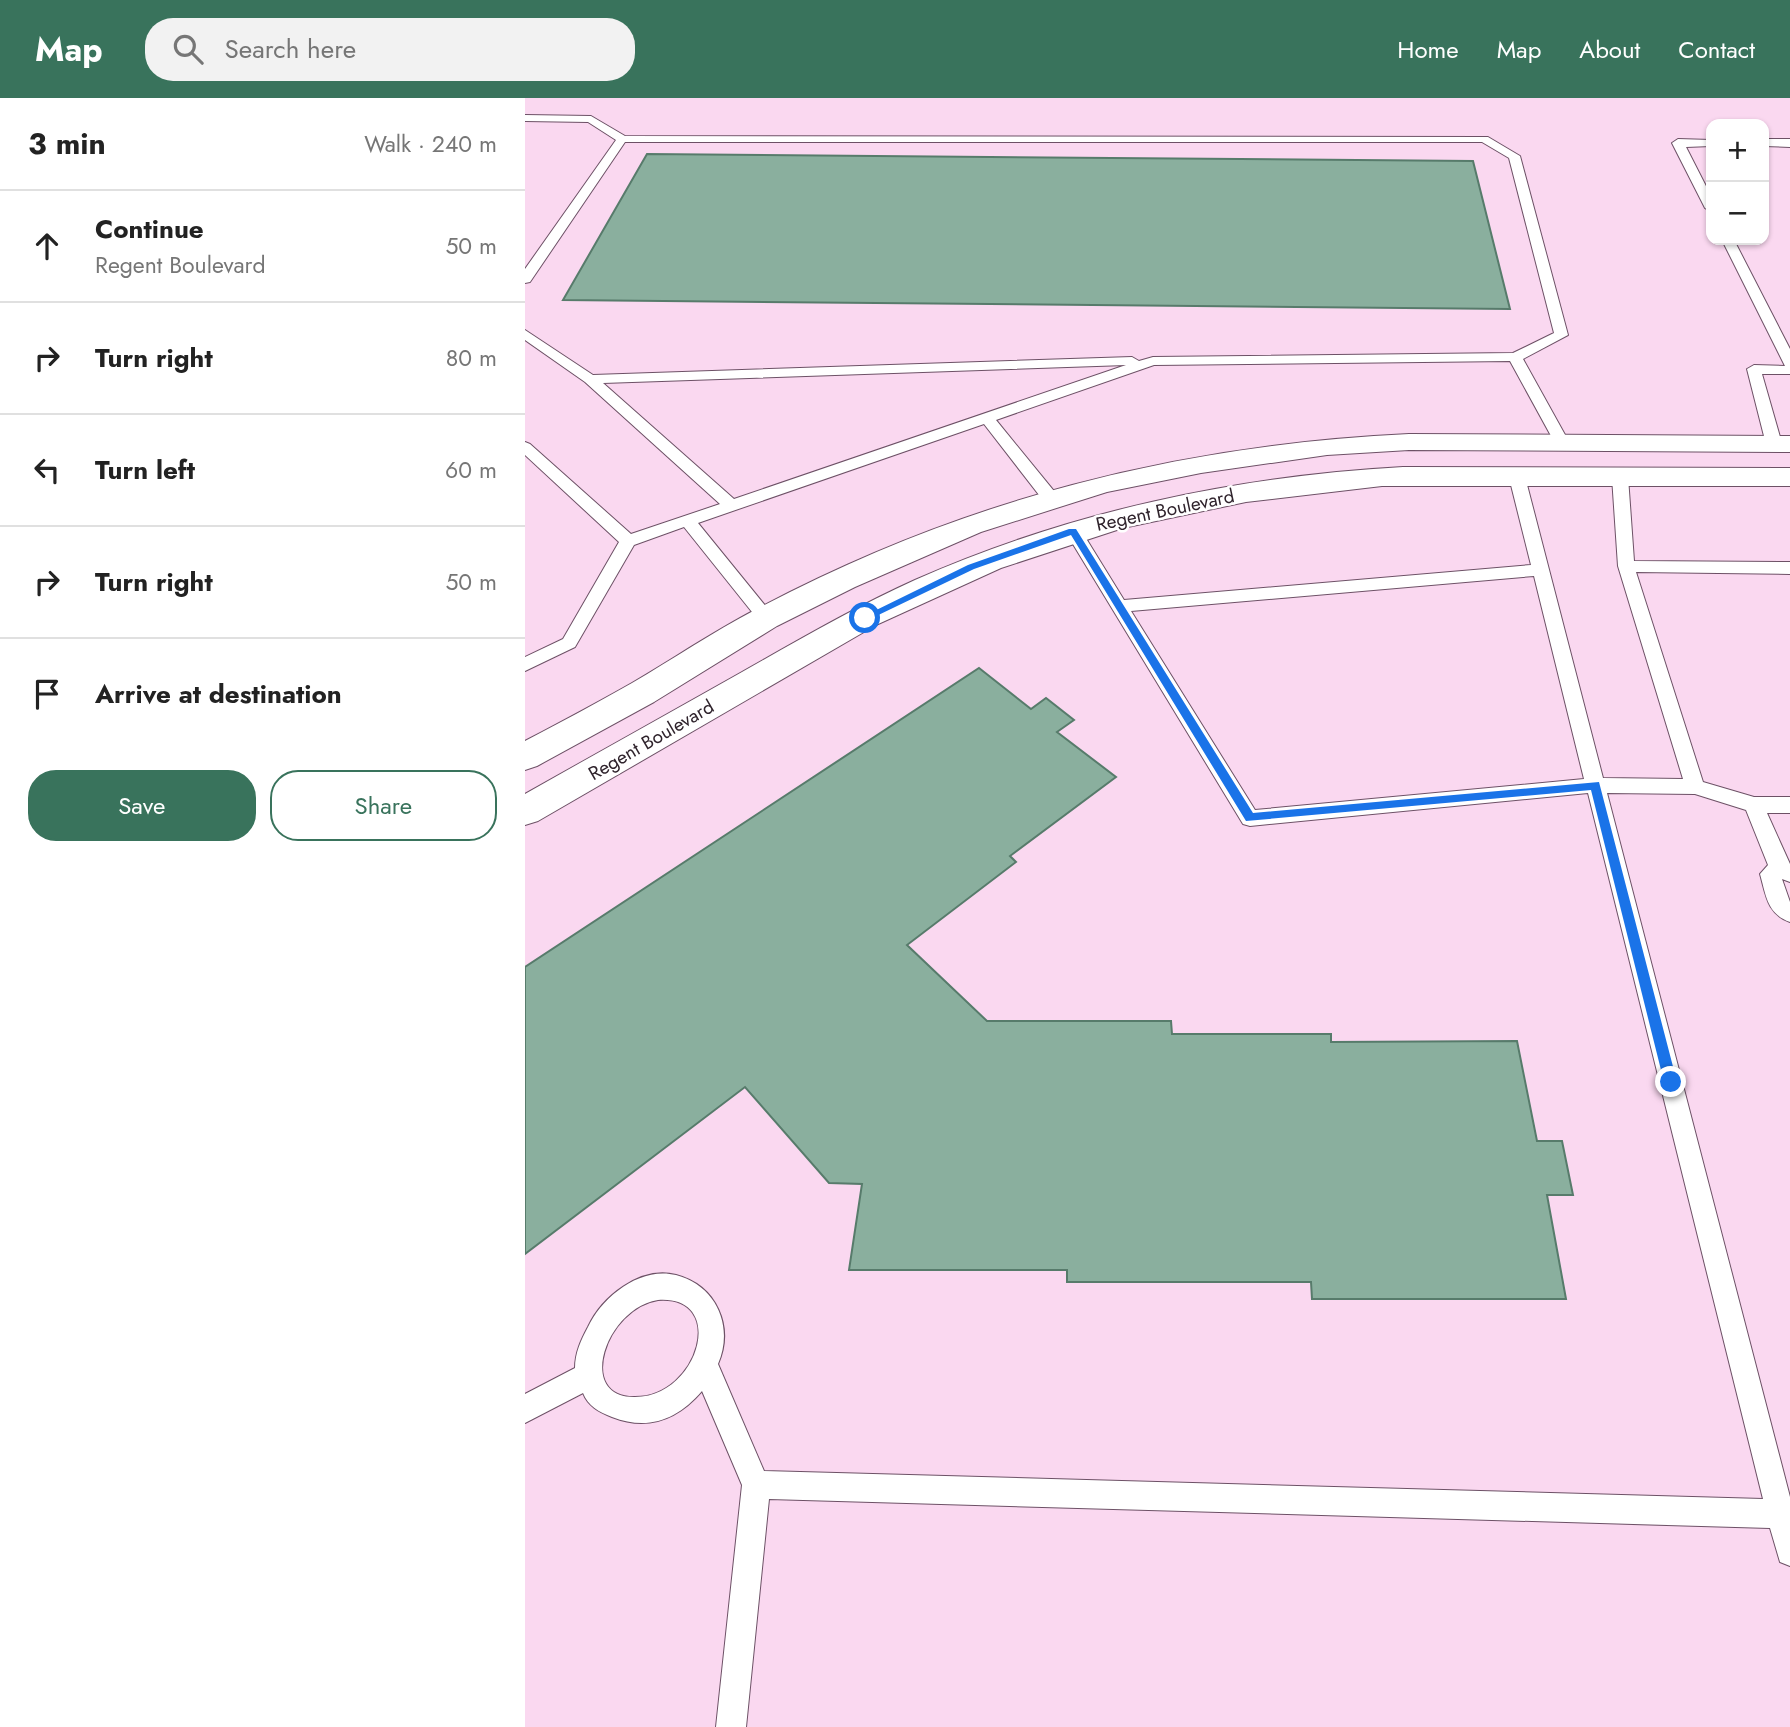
<!DOCTYPE html>
<html lang="en">
<head>
<meta charset="utf-8">
<style>
  :root { --surface:#fff; --page:#f2f2f2; --text:#222; --muted:#767676; --line:#e0e0e0; --accent:#39735c }
  body { margin:0; font-family:Jost,sans-serif; background:var(--page); color:var(--text) }
  .controls { position:absolute; right:21px; top:21px; display:grid; overflow:hidden; border-radius:14px; box-shadow:0 2px 5px #0004 }
  .controls button { width:63px; height:63px; display:grid; place-items:center; padding:0; border:0; border-bottom:2px solid var(--line); background:var(--surface); color:var(--text); font:35px sans-serif }
  .stop { position:absolute; width:21px; height:21px; margin:-16px; border:5px solid #1a73e8; border-radius:50%; background:#fff }
  .stop.end { background:#1a73e8; border-color:#fff; box-shadow:0 2px 7px #0008 }
  .list { margin:0; padding:0; list-style:none }
  h2 { display:flex; justify-content:space-between; align-items:center; height:91px; margin:0; padding:0 28px; font-size:30px }
  h2 small { font-size:23px; font-weight:400; color:var(--muted) }
  .list li { display:grid; grid-template-columns:46px 1fr auto; gap:21px; align-items:center; box-sizing:border-box; height:112px; padding:0 28px; border-top:2px solid var(--line) }
  .list b { display:block; font-size:26px; white-space:nowrap }
  .list p { margin:0; font-size:23px; white-space:nowrap; color:var(--muted) }
  .list em { font-size:23px; font-style:normal; color:var(--muted) }
  .actions { display:flex; gap:14px; padding:21px 28px }
  .actions a { flex:1; padding:16px 0; border:2px solid var(--accent); border-radius:28px; text-align:center; font-size:24px; color:var(--accent) }
  .actions .main { background:var(--accent); color:#fff }
  .icon { flex:none; width:38px; height:38px; fill:none; stroke:currentColor; stroke-width:2; stroke-linecap:round; stroke-linejoin:round }
  .map { position:relative; flex:none; width:1265px; height:1629px; overflow:hidden }
  header { display:flex; align-items:center; gap:42px; box-sizing:border-box; height:98px; padding:0 35px; background:var(--accent); color:#fff }
  header strong { font-size:33px }
  nav { display:flex; gap:38px; margin-inline-start:auto; font-size:24px }
  .search { width:490px; height:63px; background:var(--page); display:flex; align-items:center; gap:18px; box-sizing:border-box; padding:0 24px; border-radius:28px; color:var(--muted); font-size:26px }
  main { display:flex }
  aside { flex:1; background:var(--surface) }
  .map>svg:first-child { display:block }
  .building { fill:#8aaf9e; stroke:#577b6b; stroke-width:2 }
  .lines { fill:none; stroke-linecap:round; stroke-linejoin:round }
  .service-casing { stroke:#6d5166; stroke-width:2 }
  .tertiary-casing { stroke:#6d5166; stroke-width:2 }
  .service { fill:#fff; fill-rule:evenodd }
  .tertiary { fill:#fff; fill-rule:evenodd }
  .route { fill:#1a73e8 }
  .labels { text-anchor:middle; dominant-baseline:central; stroke-width:5; stroke-linejoin:round; paint-order:stroke }
  .street-label { font-size:19px; fill:#2f232c; stroke:#fff }
</style>
</head>
<body>
<header>
<strong>Map</strong>
<div class="search"><svg class="icon" aria-label="search" viewBox="0 0 24 24"><circle cx="10" cy="10" r="6"/><path d="M15 15l6 6"/></svg>Search here</div>
<nav><a>Home</a><a>Map</a><a>About</a><a>Contact</a></nav>
</header>
<main>
<aside>
<h2>3 min<small>Walk · 240 m</small></h2>
<ul class="list">
<li><svg class="icon" aria-label="ahead" viewBox="0 0 24 24"><path d="M12 20V5M6 11l6-6 6 6"/></svg><div><b>Continue</b><p>Regent Boulevard</p></div><em>50 m</em></li>
<li><svg class="icon" aria-label="right" viewBox="0 0 24 24"><path d="M7 20v-9h11M14 6l5 5-5 5"/></svg><div><b>Turn right</b></div><em>80 m</em></li>
<li><svg class="icon" aria-label="left" viewBox="0 0 24 24"><path d="M17 20v-9H6M10 6l-5 5 5 5"/></svg><div><b>Turn left</b></div><em>60 m</em></li>
<li><svg class="icon" aria-label="right" viewBox="0 0 24 24"><path d="M7 20v-9h11M14 6l5 5-5 5"/></svg><div><b>Turn right</b></div><em>50 m</em></li>
<li><svg class="icon" aria-label="arrive" viewBox="0 0 24 24"><path d="M6 21V4h12l-3 4 3 4H6"/></svg><div><b>Arrive at destination</b></div></li>
</ul>
<div class="actions"><a class="main">Save</a><a>Share</a></div>
</aside>
<div class="map">
<svg width="1265" height="1629" viewBox="0 0 1265 1629">
  <rect width="100%" height="100%" fill="#fad8f0"/>
  <path class="building" d="M122 56 948 63 985 211 38 202Z
    M454 570 506 611 521 600 549 622 532 634 591 679 485 758 491 764 382 847 462 923H646L647 936H806V944L992 943 1012 1043H1037L1048 1097H1022L1041 1201H787L786 1184H542V1172H324L337 1086 304 1085 220 989 0 1156V869Z"/>
  <g class="lines">
    <defs>
      <path id="service" d="M0 17 66 18 100 38 963 39 995 58 1043 237 998 261 1044 344 1036 349 1031 347 985 263 629 267 471 322 533 398 535 402 533 406H521L459 326 173 425 247 516 250 520 247 524H235L159 429 109 447 50 549 0 573V559L38 541 94 444 0 357V344L5 346 106 436 195 406 60 284 0 242V232L68 277 607 259 614 263 628 259 988 255 1029 235 984 60 957 44H100L5 184 0 185V171L91 42 63 24 0 23ZM601 267 209 401 78 285Z
        M1153 41 1186 42V48L1161 49 1186 98V114L1180 110 1147 45Z
        M1239 41H1265V49L1239 48Z
        M1197 142H1209L1265 251V276H1237L1257 346 1254 349 1249 351 1241 346 1222 271 1229 267 1260 268Z
        M992 374 1000 379 1078 680 1158 681 1093 468 1087 379 1089 376H1101L1103 379 1109 463 1265 464V476L1111 474 1178 684 1229 699H1265V715H1242L1265 766V784L1257 781 1265 804V824C1242 816 1241 797 1235 776L1243 767 1221 712 1170 696 1082 695 1265 1399V1468L1255 1464 1245 1430 244 1401 221 1629H191L217 1387 177 1293C152 1322 123 1333 87 1319 74 1314 63 1308 58 1295L0 1325V1296L50 1270C50 1255 56 1242 63 1229 77 1199 115 1168 151 1177 192 1188 209 1229 193 1266L239 1373 1238 1401 1063 695 725 728 718 726 540 433 542 429H554L599 502 1006 467 984 379ZM1009 478 1059 681 730 712 606 513ZM133 1202C203 1197 174 1299 110 1299 50 1300 81 1210 133 1202Z"/>
      <path id="tertiary" d="M884 336 1265 338V354L884 352 802 357 676 375 582 394 456 434 330 489 252 528 129 604 12 668 0 672V643C36 624 72 605 107 585 148 561 188 534 230 512 437 402 651 347 884 336Z
        M878 369 1265 370V388H857L721 404 598 430 476 470 351 527 13 723 0 727V696C72 655 145 615 217 574 274 542 330 509 390 482 543 414 711 378 878 369Z"/>
    </defs>
    <use href="#service" class="service-casing"/>
    <use href="#tertiary" class="tertiary-casing"/>
    <use href="#service" class="service"/>
    <use href="#tertiary" class="tertiary"/>
  </g>
  <path class="route" d="M544 431H551L728 715 1074 684 1152 984 1150 988 1146 990 1139 984 1066 692 721 723 546 437 449 471 343 522 335 520 443 467Z"/>
  <g class="labels">
    <g class="street-label">
      <text transform="translate(640 412) rotate(-12)">Regent Boulevard</text>
      <text transform="translate(126 642) rotate(-30)">Regent Boulevard</text>
    </g>
  </g>
</svg>
<div class="controls">
<button>+</button>
<button>−</button>
</div>
<div class="stop" style="left:340px;top:520px"></div>
<div class="stop end" style="left:1146px;top:984px"></div>
</div>
</main>
</body>
</html>
